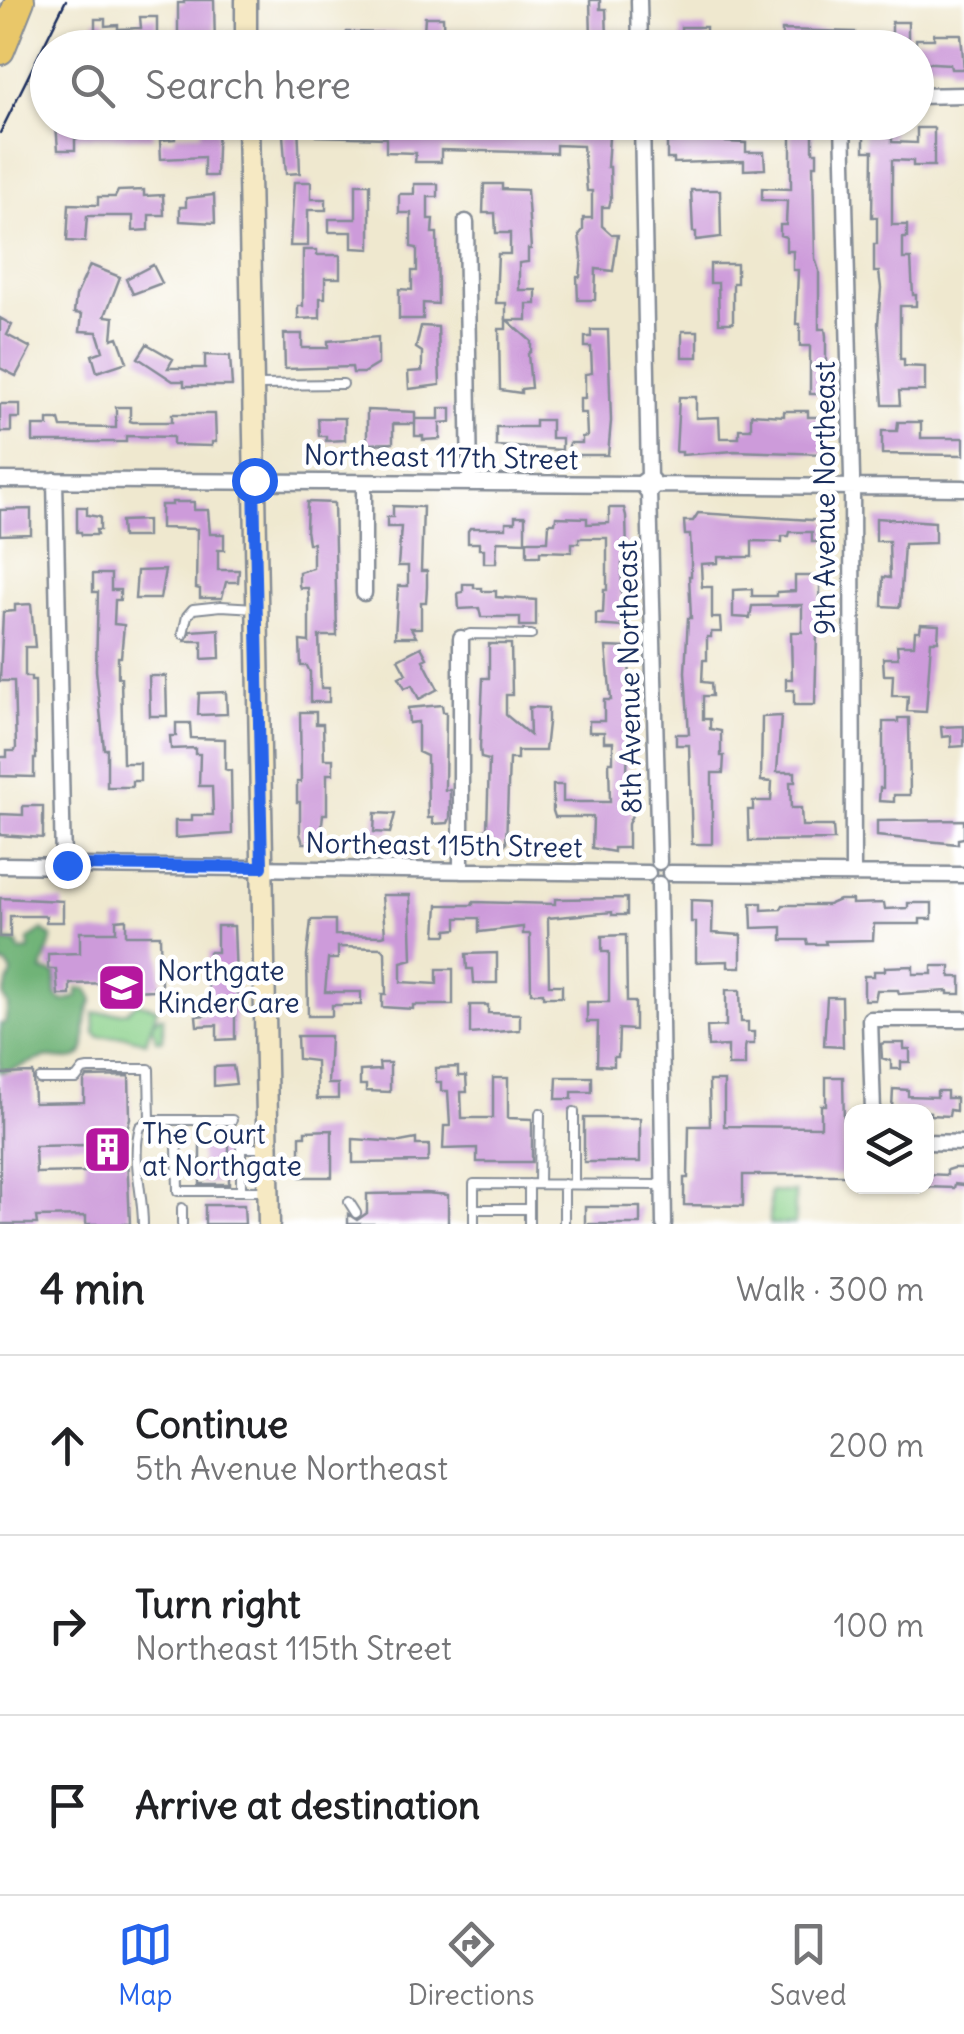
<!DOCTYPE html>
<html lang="en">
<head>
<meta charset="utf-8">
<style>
  :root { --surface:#fff; --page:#f2f2f2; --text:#202124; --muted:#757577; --line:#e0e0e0; --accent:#2563eb }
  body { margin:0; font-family:Delius,sans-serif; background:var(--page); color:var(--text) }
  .controls { position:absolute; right:30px; bottom:30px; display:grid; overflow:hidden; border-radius:20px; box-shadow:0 2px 8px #0004 }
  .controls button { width:90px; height:90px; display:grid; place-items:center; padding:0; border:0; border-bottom:2px solid var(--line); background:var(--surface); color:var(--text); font:50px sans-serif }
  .stop { position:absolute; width:30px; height:30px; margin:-22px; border:8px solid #2563eb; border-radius:50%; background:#fff }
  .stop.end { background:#2563eb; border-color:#fff; box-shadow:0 2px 10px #0008 }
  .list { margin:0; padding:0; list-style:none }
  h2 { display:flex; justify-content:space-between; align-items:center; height:130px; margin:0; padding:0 40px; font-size:42px }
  h2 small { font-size:32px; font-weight:400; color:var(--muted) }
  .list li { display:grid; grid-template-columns:65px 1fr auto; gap:30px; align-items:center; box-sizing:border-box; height:180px; padding:0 40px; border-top:2px solid var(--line) }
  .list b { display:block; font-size:38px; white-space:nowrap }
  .list p { margin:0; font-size:32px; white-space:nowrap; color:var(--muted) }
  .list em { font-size:32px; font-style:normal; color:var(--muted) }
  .icon { flex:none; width:55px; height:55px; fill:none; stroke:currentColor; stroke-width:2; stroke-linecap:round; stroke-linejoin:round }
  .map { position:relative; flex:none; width:964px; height:1224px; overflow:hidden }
  .search { position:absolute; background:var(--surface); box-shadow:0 2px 8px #0004; left:30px; right:30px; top:30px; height:110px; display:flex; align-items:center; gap:25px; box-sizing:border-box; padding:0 35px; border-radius:55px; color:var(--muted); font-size:38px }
  .sheet { height:670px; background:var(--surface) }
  nav { display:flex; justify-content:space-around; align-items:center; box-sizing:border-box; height:140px; border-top:2px solid var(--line); background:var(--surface); font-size:28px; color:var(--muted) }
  nav a { display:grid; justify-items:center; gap:5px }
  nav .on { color:var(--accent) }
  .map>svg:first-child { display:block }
  .green { fill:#8bd18b; stroke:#538074; stroke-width:2.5 }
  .forest { fill:#70b377; stroke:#46716a; stroke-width:2.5 }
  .building { fill:#cd9bda; fill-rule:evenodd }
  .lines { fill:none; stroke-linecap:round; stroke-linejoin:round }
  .lane-casing { stroke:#858c96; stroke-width:12 }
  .street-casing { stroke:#858c96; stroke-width:19 }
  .secondary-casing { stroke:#858c96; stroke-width:25 }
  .highway-casing { stroke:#858c96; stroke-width:32 }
  .lane { stroke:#fff; stroke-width:8 }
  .street { stroke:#fff; stroke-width:14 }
  .secondary { stroke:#f6e9c3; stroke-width:20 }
  .highway { stroke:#e9c769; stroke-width:28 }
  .tram { stroke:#1b2f5e; stroke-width:2.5 }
  .route { stroke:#2563eb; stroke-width:12 }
  .labels { text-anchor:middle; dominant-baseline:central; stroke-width:9; stroke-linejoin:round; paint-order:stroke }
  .street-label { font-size:28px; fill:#1b2f5e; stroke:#fff }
  .poi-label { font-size:28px; fill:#1b2f5e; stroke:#fff; text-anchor:start }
</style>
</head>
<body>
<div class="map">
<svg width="964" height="1224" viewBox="0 0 964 1224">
  <rect width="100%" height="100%" fill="#fff"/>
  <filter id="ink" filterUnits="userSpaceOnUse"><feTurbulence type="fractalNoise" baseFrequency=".01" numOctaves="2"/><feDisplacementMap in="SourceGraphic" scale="20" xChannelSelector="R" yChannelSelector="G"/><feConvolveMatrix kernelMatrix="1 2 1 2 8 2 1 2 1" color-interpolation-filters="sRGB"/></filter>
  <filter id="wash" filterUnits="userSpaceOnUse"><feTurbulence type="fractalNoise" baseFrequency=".0048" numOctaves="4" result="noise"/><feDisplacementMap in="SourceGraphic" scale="40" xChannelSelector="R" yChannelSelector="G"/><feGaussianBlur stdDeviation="2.25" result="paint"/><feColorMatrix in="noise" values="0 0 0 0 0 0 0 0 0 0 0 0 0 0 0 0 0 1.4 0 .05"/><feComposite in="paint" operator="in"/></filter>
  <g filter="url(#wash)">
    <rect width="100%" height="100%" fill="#efe8cf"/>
    <path class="green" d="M137 1003 157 1008 153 1023 158 1017H163V1040H156L152 1024 146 1042 125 1036 99 1037 95 1033 94 1013 127 1012Z
      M770 1192H795V1224H770Z"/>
    <path class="forest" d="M43 930 52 937 42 971 55 973 56 995 62 1001 77 997V989H87L93 1000C84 1014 86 1030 85 1045 82 1068 56 1055 45 1058 30 1061 16 1071 0 1072V1024L5 1023 8 1006 3 996 12 973 7 965 0 964V940L17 943 19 951 29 950V939Z"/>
    <g id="blocks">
      <path class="building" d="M184 0H214L215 48H104V41H95V19H105V26L118 25V29L141 28 140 17H157V35L178 34V3H184Z
        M590 0H600V9H606L607 40H591Z
        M425 17H443L444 48H423Z
        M892 22H908V48H885V34H892Z
        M681 27H706V48H681Z
        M782 30 855 32V48H782Z
        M347 32 401 33V48H310V38L344 36Z
        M934 34H961L964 69H951L950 64 916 62V39H934Z
        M153 122V138L81 137 75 139V150H58L56 123Z
        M200 122H218L216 176H204V157L161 159 160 140 175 139V134L201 133Z
        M282 122H298L300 173 286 174Z
        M317 122 467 124V130H486V124H501V130H523V123H539V129L544 132 574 131V127L610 123 607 167H610L611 199 609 207H602V226L612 235H618L613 271 596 269 595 300H578L577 277H580L582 257 579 235 583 230V218H592V191H587L583 146 556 145V153L441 150V162H415L416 153 386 152V138L317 136Z
        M791 122H813V152H817V165H813L815 258 819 271V329H825L826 336V394H810V346H800V324H796L798 270H793V251H786V237L780 235V225H786L787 201 762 200V188L791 189Z
        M673 127H692V138H726V142L746 143V152H764L765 169 744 170V161L674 163V159H667V142H673Z
        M864 127 892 128V142L917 143V128H934V166H913V161L892 160V225H907V238H903V259H911L913 295H916V306H900V359H904V366L925 367V391H899L900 405H883L878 324 881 288 879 272H874V244H877V217H872L873 151H864Z
        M294 182H311V199H326V210H308V246H290Z
        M356 184H370V249L352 248V232H329V219H356Z
        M414 184H438V197H428V219H433L432 233H437L438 304 423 303V319H399V289L412 290V271H417V248L411 247V213H399V194H414Z
        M484 184H502V189L527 190 531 249H528V262L519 263V290H536V304H527V320H507L531 341V351L528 354 531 388 521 389V393L500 390 499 329H506V303H496L498 254H510V233H496L495 213H483Z
        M144 190V196L163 195 164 215H149V230L133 231V216H87L85 242 67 241 69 204 98 205V197H115L118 191Z
        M691 190H720L721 237 696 240V232H693Z
        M214 195 215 223 180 221V207H186V198Z
        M303 250H317V255H340V278H325V298H320V318L298 319V306H303Z
        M710 264H737V283H733V323H719L718 283H710Z
        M90 265 120 277 105 316 114 317 112 339 118 337 127 362 97 372 92 355 103 351 97 332 80 331 82 314 74 313 76 296Z
        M153 265 162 283 133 294 126 279Z
        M0 318 12 325 7 335 31 348 16 376 0 368Z
        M421 326 438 327 440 385 409 389 408 372 422 371V352L416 348Z
        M591 330H608L611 421 608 455H569V443H582V437L587 436 586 413H580V398H585V374L592 373 591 347H585V337H591Z
        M682 331H698V357H682Z
        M284 334H302V348H328V341L378 337V364L363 373H353L352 367 285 369Z
        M147 344 173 359 168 368H205V355L230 356 232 386H184V381H173L138 358Z
        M679 397H696V418L719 417 720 438H739V429H751V414L784 416V411H808V417H823L824 454 734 451 682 455V452H676Z
        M0 404H20V418H11V432H0Z
        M116 407H130V421L133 422H172V414H215L216 442H212V446L173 445V437L126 436V442H33V426H48V420H59L61 427 116 428Z
        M439 408H451V422L440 423V439L423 440V436H415V419H439Z
        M367 410 415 412V424H393V443L367 444Z
        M318 418H345V440L326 441V436H319Z
        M535 420H551V438H562V450L496 446V427H535Z
        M898 422H921V438H964V455L882 454V431H897Z
        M172 502H194V510H208L210 534H224V550H218V570H239L238 582H226L222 598H200V589L196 588 197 529 161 528V505H172Z
        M307 502 334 503 337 636H319L321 688H329V702H310V672L307 666H301L300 641 309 642V601L308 588H300L299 585V572L313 568V543H308L306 530Z
        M393 506 423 507 421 571H427V587L426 602H421V628H411L416 637H395L398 586H408V566H398L401 527H387V517H393Z
        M77 507H87V515L100 517V530H96L97 535H82L81 532H77Z
        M609 508H624L626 516 627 553V564H622L621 627 596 625V613H603L604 590H607V538H579V543H572V552L540 551V556H527V541H548L549 523H555L556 517 587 518V524L609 523Z
        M31 509V534L0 535V510Z
        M698 513 827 521V542H812V532H790L789 536H782V542L752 541V557H718V563L701 564 702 587H712V618H720L721 632H711V637H707V660H703L702 682 711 683 712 696H703V719H710V729L721 731V756H724L723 773H712V844H692L689 745H676V734H689L685 672 688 618H691L689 576H691V556L690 535H685L684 521H693Z
        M515 516H525V542L497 541 496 563H484V549H479V543H468V531L470 528H506V522H515Z
        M876 518 935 522V543L904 544 900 607 882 606 883 577 890 578 889 541H876Z
        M147 520V537H122L121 521Z
        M165 570 160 599H135L137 571Z
        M93 574H111V590H120V600H115L114 624 124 625 121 657H118V677L121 678 123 763H140V781H132V787H107V749H104L96 670 98 592H93Z
        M795 576H820V632H817L815 705H794V690H786V679H792L791 632H802V605L752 606 750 618 733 617V590L752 589V596H777V592L795 591Z
        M463 584H474V588H482V591H496V597L536 600V626H520V617H481L479 608 459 609 458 593 463 592Z
        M31 604 35 647H25V677H31V681H35L36 759H34V777L0 776V757H7V751H15L16 748 14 681H0L3 612 15 611V605Z
        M921 624 939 625 938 641H931L926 712 907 711 908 696H892L893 675H884L883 658H898L897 645H914L915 631H920Z
        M219 629 220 658 202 659V641H185L191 631Z
        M489 644H511L512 695H506V715L530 735 529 707 548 708V723L545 751H517V759H509L506 844 484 846 483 830H487L489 760 481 758 480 747 483 678H489Z
        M421 647 427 658 423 660 438 689 419 699 412 685 405 688 399 677 406 674 398 659Z
        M606 647 630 648 627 776 632 815 628 824V848H614V852L592 848 593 817H555L553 811V785H563V802H610L609 762H613V742H604V732H589V721H604V700H611Z
        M149 676H166L167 716H150Z
        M226 692 227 714 198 715 199 693Z
        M442 705 443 712H446L445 790H450V818L448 823 433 824V818H428L427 756 418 752V722L409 723 408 708Z
        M300 712H316V724H323L324 759H333V774H327V814H323L320 843H303L300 834V802H297V782H301Z
        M781 716 777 772H795V782H790L791 808H801L802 826H833L834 840 749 841 748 810H753V801H771L772 782 761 781 762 717Z
        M898 718H909L910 795H894V802L879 801 880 788H883V722H898Z
        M176 723H190L191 738 225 739V769L231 771 232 834 175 838V821H192V815H213L212 786H199L200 754H195V748L171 749 170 736H176Z
        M964 726V746L951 747V736L942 737 941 727Z
        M23 806H43V838L0 835V814L23 815Z
        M375 813 395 814 390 833 374 832Z
        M964 820V838L958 839V844L877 836V821Z
        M382 895H410L412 959 401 962V982L437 984V969H453V1005H413V1009L382 1007V994H386L385 952 382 948 338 947V959H328L325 992H361V1005H332V1016H308L307 956 311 920H335V935L382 936 385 935Z
        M0 898 63 901V922H46V916H10V937H0Z
        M627 898V915H612V912L548 918 549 985H562V997H543V993H531L530 934H523V927L479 932V918H457V929L447 930V935H436L438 905H473V902L555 904V899Z
        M691 900 713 901 712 933 741 935V967H728V961L696 962V922H691Z
        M839 900H852V904L884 903 885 909 908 908V903H932V919H920V924H874L873 940 825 941 826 944H808L807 940H782V927L752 928 751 903H762V910L781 909 783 905H828Z
        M126 919V935H160L161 986H154V990L110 992V983L70 984V995H58L56 969H48V954L80 953V932H116V920Z
        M217 926H234L237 1006 235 1007V1039L217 1040V1025L197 1026 196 1016 207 1015 209 952H217Z
        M626 935 627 1002H635V1030L619 1029 618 1057H614V1066L597 1065 598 1022H587V1002H609V952H602V936Z
        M497 953V983H474L473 969H467L466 954Z
        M913 966V974H932V966H950V977H961V994H948V991L899 994 898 990H877L875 1000H864V976H874V971H885V967Z
        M726 990H740L741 1022H748V1032H754V1044H746L745 1048V1066H728V1046L708 1047 707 1027 726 1026Z
        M827 997H842L843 1047 824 1046Z
        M470 1005H488V1013L520 1014V1030L470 1034Z
        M297 1036H330L328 1084H338V1099H317L316 1061 298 1059Z
        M884 1043H904V1049H910V1062H901V1069H891V1061L882 1058 881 1044Z
        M379 1063H390V1092L366 1091V1085H360V1071L380 1070Z
        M233 1066 236 1084 214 1086V1067Z
        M458 1067V1076H466L467 1092H461L462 1118H493V1078H508V1118L532 1119V1162H477V1148L443 1149 444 1126H450L448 1091H441V1082H436V1068Z
        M33 1073 34 1103 84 1102V1082L87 1077 129 1076 130 1118 126 1133 130 1224H86V1216L36 1217 37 1224H0V1074ZM85 1145V1172L36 1173 35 1146Z
        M557 1077H592V1092H572V1099H556Z
        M826 1077H843L845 1175H743V1206L684 1205V1178H688L689 1126H710L709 1081H724V1126L821 1127V1105H826Z
        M893 1089 908 1090V1096L937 1097V1091H947V1098H956V1111L950 1110 949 1116 930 1115V1112L892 1108Z
        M584 1118H640V1162H584Z
        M332 1130V1177H300V1136H305V1131Z
        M353 1139 400 1142 416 1139V1145H429V1157L427 1162 353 1163Z
        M200 1143H229V1184H200Z
        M953 1168H964V1185L955 1184 954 1188 926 1187V1174L947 1175V1170Z
        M426 1193 448 1195V1224H348V1214L357 1220 367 1213V1194Z
        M205 1205H244L245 1224H205Z
        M585 1207H640V1224H585Z"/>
    </g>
  </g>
  <g filter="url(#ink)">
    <use href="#blocks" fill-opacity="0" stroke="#858c96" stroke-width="2.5"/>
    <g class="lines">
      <defs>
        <path id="lane" d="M257 385 343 384
          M183 634 187 616 193 609 221 606 256 608
          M461 638 470 634 531 635
          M40 1079H76L83 1070 88 1069H149L150 1120
          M177 1145 178 1191H267
          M539 1184 540 1113
          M574 1184V1112
          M241 1191V1148H265
          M349 1202 356 1213
          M182 1208V1224
          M474 1209H529
          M143 1224C143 1193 131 1158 140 1127L150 1120H232
          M474 1224V1184L664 1185
          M529 1224V1184
          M564 1224V1184"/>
        <path id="street" d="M639 0 640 48
          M45 91H48
          M916 96 964 95
          M642 122 649 477
          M843 122 852 477 853 874
          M466 222 470 483
          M0 480 641 484
          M55 480 63 865
          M656 485 649 477 641 483 648 492 656 485 964 488
          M649 492 659 862
          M364 593V483
          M0 865 648 873
          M461 871V638
          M670 873 964 875
          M659 884 664 1224
          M873 1112 870 1019H964
          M926 1142 964 1143"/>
        <path id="secondary" d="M246 0V48
          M248 122 269 1224"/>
        <path id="highway" d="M0 50 20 0"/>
      </defs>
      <use href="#lane" class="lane-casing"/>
      <use href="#street" class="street-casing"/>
      <use href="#secondary" class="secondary-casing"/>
      <use href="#highway" class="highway-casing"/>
      <use href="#lane" class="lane"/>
      <use href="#street" class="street"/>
      <use href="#secondary" class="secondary"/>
      <use href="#highway" class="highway"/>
      <path class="tram" d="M0 133 66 0"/>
    </g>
  </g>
  <g class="lines" filter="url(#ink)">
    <path class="route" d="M67 865 262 867 254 480"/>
  </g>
  <defs>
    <symbol id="school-square" viewBox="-11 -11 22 22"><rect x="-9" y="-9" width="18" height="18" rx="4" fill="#b5179e" stroke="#fff"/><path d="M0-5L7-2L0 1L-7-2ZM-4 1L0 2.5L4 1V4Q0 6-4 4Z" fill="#fff"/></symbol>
    <symbol id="building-square" viewBox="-11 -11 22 22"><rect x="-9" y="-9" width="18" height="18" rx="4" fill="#b5179e" stroke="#fff"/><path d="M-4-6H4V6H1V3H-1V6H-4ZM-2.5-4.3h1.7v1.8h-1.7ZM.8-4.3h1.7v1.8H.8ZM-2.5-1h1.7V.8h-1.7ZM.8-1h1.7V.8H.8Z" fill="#fff"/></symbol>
  </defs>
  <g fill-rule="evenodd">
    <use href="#school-square" x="94" y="960" width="55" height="55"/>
    <use href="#building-square" x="80" y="1122" width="55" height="55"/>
  </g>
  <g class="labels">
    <g class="street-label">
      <text transform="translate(441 457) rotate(1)">Northeast 117th Street</text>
      <text transform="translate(825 498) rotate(-90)">9th Avenue Northeast</text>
      <text transform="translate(629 677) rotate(-91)">8th Avenue Northeast</text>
      <text transform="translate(444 845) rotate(1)">Northeast 115th Street</text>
    </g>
    <g class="poi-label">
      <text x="157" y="971">Northgate<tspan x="157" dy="32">KinderCare</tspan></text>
      <text x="142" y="1134">The Court<tspan x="142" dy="32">at Northgate</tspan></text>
    </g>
  </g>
</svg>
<div class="controls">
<button><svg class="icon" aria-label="layers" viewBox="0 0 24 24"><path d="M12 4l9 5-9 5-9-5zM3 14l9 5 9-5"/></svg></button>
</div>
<div class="stop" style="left:254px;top:480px"></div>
<div class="stop end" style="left:67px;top:865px"></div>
<div class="search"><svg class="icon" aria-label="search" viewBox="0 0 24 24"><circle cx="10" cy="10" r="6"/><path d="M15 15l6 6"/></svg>Search here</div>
</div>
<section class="sheet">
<h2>4 min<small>Walk · 300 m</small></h2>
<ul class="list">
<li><svg class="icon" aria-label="ahead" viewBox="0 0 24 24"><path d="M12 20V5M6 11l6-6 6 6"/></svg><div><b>Continue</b><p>5th Avenue Northeast</p></div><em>200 m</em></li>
<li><svg class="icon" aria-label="right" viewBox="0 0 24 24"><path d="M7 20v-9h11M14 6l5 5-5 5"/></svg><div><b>Turn right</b><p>Northeast 115th Street</p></div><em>100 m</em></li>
<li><svg class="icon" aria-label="arrive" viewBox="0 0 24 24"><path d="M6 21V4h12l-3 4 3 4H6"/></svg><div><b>Arrive at destination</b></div></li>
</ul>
</section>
<nav>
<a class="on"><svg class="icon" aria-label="map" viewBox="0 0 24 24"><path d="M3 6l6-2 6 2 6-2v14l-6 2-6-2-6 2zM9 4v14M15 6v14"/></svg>Map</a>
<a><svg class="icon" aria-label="directions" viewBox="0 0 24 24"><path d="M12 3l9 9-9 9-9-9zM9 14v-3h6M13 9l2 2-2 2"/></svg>Directions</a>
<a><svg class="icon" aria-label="saved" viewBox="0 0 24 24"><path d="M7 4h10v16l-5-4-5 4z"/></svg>Saved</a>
</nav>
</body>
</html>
